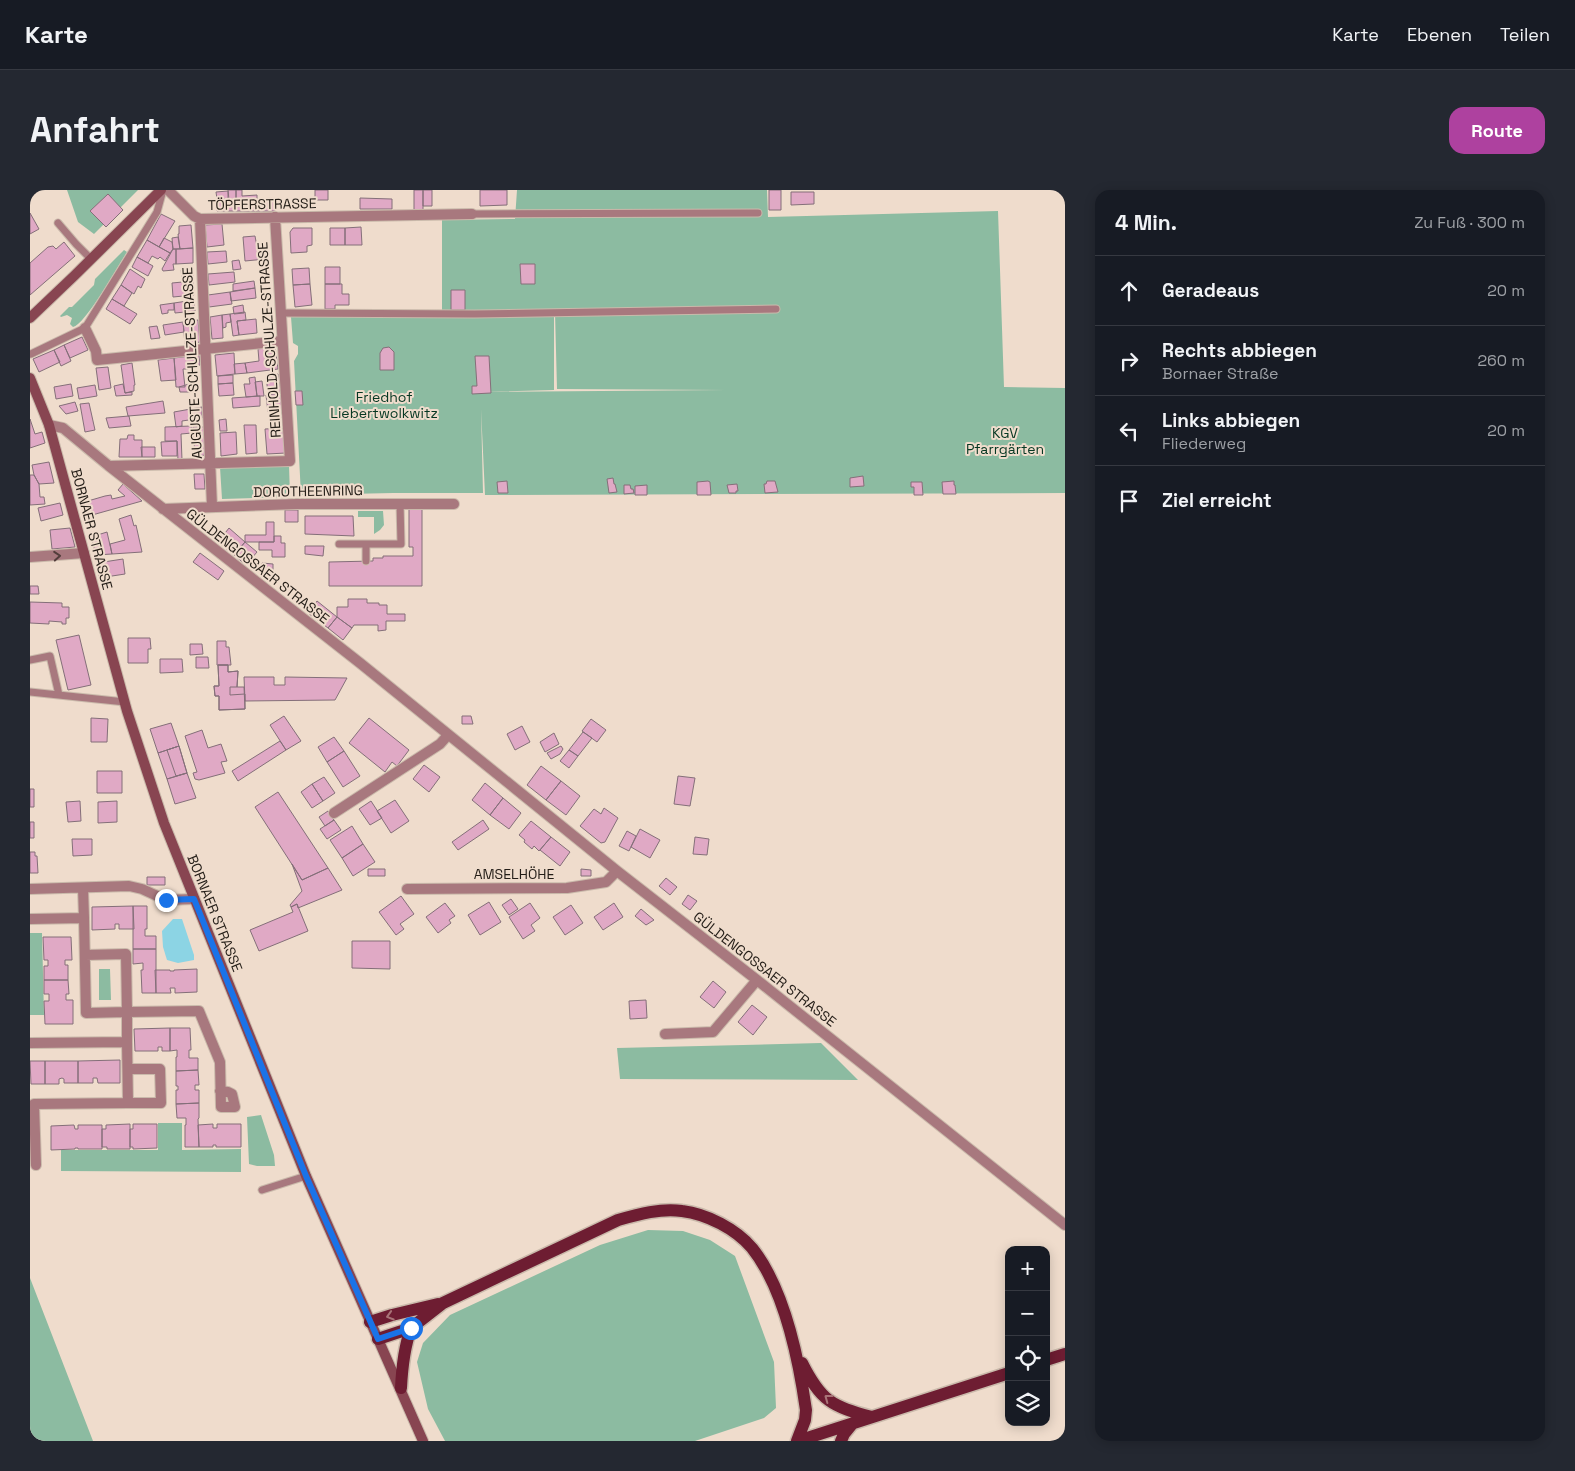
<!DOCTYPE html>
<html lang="de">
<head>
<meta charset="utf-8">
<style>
  :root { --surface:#171b24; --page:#242831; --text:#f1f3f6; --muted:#9ea1a6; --line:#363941; --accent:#ae419f }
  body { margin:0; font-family:"Space Grotesk",sans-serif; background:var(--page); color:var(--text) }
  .controls { position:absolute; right:15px; bottom:15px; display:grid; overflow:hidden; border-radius:10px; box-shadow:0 2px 12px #0003 }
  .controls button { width:45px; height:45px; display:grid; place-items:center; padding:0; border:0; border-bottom:1px solid var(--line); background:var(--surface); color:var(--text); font:25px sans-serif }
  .stop { position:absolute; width:15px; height:15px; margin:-11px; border:4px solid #1a73e8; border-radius:50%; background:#fff }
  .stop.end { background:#1a73e8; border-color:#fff; box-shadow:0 1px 5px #0008 }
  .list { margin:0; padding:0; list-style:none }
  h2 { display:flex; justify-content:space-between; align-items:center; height:65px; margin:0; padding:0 20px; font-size:21px }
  h2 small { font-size:16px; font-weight:400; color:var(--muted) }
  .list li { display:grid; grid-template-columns:32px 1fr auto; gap:15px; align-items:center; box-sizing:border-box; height:70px; padding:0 20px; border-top:1px solid var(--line) }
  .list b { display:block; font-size:19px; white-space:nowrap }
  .list p { margin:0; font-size:16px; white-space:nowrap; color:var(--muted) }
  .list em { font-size:16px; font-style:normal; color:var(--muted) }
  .icon { flex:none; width:28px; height:28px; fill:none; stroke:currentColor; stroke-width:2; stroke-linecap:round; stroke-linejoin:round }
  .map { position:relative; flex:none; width:1035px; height:1251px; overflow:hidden; border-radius:15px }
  header { display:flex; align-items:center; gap:30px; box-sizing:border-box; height:70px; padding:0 25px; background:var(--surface); border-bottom:1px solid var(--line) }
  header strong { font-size:24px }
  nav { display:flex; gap:28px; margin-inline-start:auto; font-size:18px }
  .intro { display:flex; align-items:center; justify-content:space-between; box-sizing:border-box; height:120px; padding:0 30px }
  h1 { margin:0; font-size:35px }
  .button { padding:12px 22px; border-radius:15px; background:var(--accent); color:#fff; font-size:18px; font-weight:700 }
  main { display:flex; gap:30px; padding:0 30px }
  aside { flex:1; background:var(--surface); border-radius:15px; box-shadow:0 2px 12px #0003 }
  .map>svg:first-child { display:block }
  .green { fill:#8cbba1 }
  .water { fill:#8cd4e4 }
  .building { fill:#e0a9c5; stroke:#846f79 }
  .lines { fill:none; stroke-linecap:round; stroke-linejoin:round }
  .lane-casing { stroke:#cabaab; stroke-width:9 }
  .street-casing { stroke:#cabaab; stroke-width:12 }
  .secondary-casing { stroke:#cabaab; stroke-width:12 }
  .primary-casing { stroke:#cabaab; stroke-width:15 }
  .lane { stroke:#a8787e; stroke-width:7 }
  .street { stroke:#a8787e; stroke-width:10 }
  .secondary { stroke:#884551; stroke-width:10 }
  .primary { stroke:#6e1d32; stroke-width:12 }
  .oneway { stroke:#523d3b }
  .oneway2 { stroke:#a87377 }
  .route { stroke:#1a73e8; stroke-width:6 }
  .labels { text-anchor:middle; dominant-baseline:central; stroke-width:4; stroke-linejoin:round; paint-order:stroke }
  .street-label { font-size:14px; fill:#231d17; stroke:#efdccc }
  .park-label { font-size:14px; fill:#053722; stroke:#efdccc }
</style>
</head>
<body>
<header>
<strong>Karte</strong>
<nav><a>Karte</a><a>Ebenen</a><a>Teilen</a></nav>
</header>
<div class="intro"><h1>Anfahrt</h1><a class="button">Route</a></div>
<main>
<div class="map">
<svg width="1035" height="1251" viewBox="0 0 1035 1251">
  <rect width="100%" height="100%" fill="#efdccc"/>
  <path class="green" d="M37 0H108L64 44 48 32Z
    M487 0H737L738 27 968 21 974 197 1035 198V303L455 305 451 219 453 303H363L271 305 264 171 268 164V156L263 153 261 127H524V200L453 202 696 200 527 199 525 122 412 121V30L485 29Z
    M94 60 97 62C87 77 56 134 43 137L40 134 42 128 37 125 31 127 30 126 39 117H42L64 95 65 89Z
    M259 275 260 307 192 309 190 277Z
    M328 321H353L354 335 350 340 344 344V327H328Z
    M0 743H12L14 825H0Z
    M69 779H80L81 810H69Z
    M791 853 828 890 590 889 587 858Z
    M231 925 244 965 245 976H227L219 974 217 927Z
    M128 933H152V960L211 959V982L31 981V960H128Z
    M618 1040 653 1041 680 1050 705 1066 744 1172 746 1218 734 1228 665 1251H415L398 1219 387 1172 393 1153 420 1125 570 1055Z
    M0 1088 63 1251H0Z"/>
  <path class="water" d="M143 729H152L164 765V770L148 773 137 770 133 757 132 741Z"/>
  <path class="building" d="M198 0H206V10H199Z
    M206 0H212V6L227 5V9L206 10Z
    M285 0H298V10H285Z
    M384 0H393V20H384Z
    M393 0H402V16H393Z
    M450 0H477V15L450 16Z
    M739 0H751V20H739Z
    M198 1V9H187L186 2Z
    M761 2H784V14L761 15Z
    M78 4 93 20 76 37 60 21Z
    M245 8V21H227V9Z
    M330 8 362 9V19H330Z
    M187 9 206 10V21H187Z
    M227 9V21H206V10Z
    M0 23 9 39 0 44Z
    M131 24 145 31 129 57 117 50Z
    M192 34 194 55 177 57 175 35Z
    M161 35 163 58 150 59 148 44H149V36Z
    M331 37 332 55H315V38Z
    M263 38H282V55L277 56V62L261 63 260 42Z
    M300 38H315V55H300Z
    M225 46 227 57H235L236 69 215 71 213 47Z
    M148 47 150 59H143L142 48Z
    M134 48 142 52 143 59 140 63 129 57Z
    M117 50 140 63 135 71 130 67 128 69 122 66 118 73 107 67Z
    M34 52 45 66 0 105V73L18 57 23 56 26 59Z
    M163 58V73L146 74V59Z
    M143 59H146V74H143L144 80 133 81 132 79Z
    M196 61 197 72 178 74 177 62Z
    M107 67 123 76 118 86 102 77Z
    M209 70 211 79 203 80 202 71Z
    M490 74H505V94H491Z
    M295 77H310V94H295Z
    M279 78 280 94 263 95 262 79Z
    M100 79 115 89 111 98 108 96 104 104 91 95Z
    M163 79V87L152 88 151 80Z
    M204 82 205 92 179 95 178 84Z
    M163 91 164 105 143 107 142 93Z
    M224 91 225 98 203 101V94Z
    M280 94 282 115 265 117 263 95Z
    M295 94H312V104H319V115H305V119H295Z
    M91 95 102 103 94 116 82 109Z
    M225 98 226 108 201 111 200 102Z
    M421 100H435V120H421Z
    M200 102 202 114 179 117 178 105Z
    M82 109 107 124 100 134 76 119Z
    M164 110 165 121 145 123 144 113Z
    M144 113V120H138V123L132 124 130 115Z
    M213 115 214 123 204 124 203 117Z
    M215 122 216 130 207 131 209 145 203 146 200 124Z
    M200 124 201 132 196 133V137L193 138 192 125Z
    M192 125 193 148 182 149 180 127Z
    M226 129 227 143 209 145 207 131Z
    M168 130 170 152 155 154 153 132Z
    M153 132 154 142 135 145 133 135Z
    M127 136 130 148 121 149 119 137Z
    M52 147 58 160 40 168 34 155Z
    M34 155 41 171 31 176 24 160Z
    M245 156 248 179 217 183 215 173 229 171 228 159Z
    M359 157 364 162V180H350V163L353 158Z
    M24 160 30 172 9 182 3 169Z
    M204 163 205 184 187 186 185 165Z
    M169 165 170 175 157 177 158 179H153L155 197H146L144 168Z
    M445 166H459L461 203 442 204V196H447Z
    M144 168 146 190 131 191 128 170Z
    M102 173 105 195H104V201L95 203 91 175Z
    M215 173 217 183 205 184 204 174Z
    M78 177 81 198 69 200 66 178Z
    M248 184 251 202 238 203 236 186Z
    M203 185V193L188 194V186Z
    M225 187 227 206 216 207 214 194H220L219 188Z
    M232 191 234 206H227L225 192Z
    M203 193 204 205 189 206 188 194Z
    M41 194 43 206 26 209 24 197Z
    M93 194 95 203 102 202V205L86 206 84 196Z
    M159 194 160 202H150L149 197Z
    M65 195 67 206 49 209 47 198Z
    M265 201H272L273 215H266Z
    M251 203 253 221 238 222 236 205Z
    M230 206V216L203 218 202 208Z
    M133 211 135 223 98 226 96 217Z
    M45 212 48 221 36 224 29 216Z
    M59 213 65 240 55 242 50 214Z
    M172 217V228L152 231V236L146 237 144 222Z
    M99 226 101 236 79 238 76 228Z
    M0 229 5 244 12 242 15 253 0 258Z
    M196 229 197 241H190L189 230Z
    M214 235H226L227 263 216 264Z
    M161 236 162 243 151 244 152 270H148L147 251H135V237Z
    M163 237H174L176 265 165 266Z
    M255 238 256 263 237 264 235 239Z
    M206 242 207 264 191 266 190 243Z
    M98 245H104V250H112V267H89L90 249H97Z
    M147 251V266H132L131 252Z
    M111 257H125V267H112Z
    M19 272 24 293 9 294 4 285 2 275Z
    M164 284H174L175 299H165Z
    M0 285H4L9 294 10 307H14L15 314 0 315Z
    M833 286 834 296 820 297V288Z
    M583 288 584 294H585L587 302 579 303 577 289Z
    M477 291 478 303H468L467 292Z
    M678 291 680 292 681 305H667V292Z
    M737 291H745L748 302 735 303 734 294H736Z
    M924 291V295H925L926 304H913L912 292Z
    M881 292H892L893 305H884V297H881Z
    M93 294 112 311 55 327 51 313 75 306 81 305 82 309 95 306 88 300Z
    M707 294 708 301H706V303H699L697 295Z
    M594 295H600L601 299H603L604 303 594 304Z
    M617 295V305H605V296Z
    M30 313 33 325 11 331 8 318Z
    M379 319H392V396H299V372L343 371V368H353V366H383V357H379Z
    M255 320H268V332H255Z
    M101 325 104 336 106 335 112 362 82 364 80 354 95 350 89 329Z
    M275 326H323L324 346 275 344Z
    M236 332H244V352H215V345H236Z
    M40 338 45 357 22 359 20 340Z
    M199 338 215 352 204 365 188 352Z
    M77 342 82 364 66 365 61 347Z
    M244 346H251V353H255V367H242V360H229V352H244Z
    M215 352 227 362 216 375 204 365Z
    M275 356H294L293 366 275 364Z
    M170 363 194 381 188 390 163 372Z
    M93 369 95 384 69 388 67 373Z
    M232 373 243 374V380H232Z
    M0 396H8L9 404H0Z
    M318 409H337V413H349V415H357V424H375V431H356V440L348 441V435H324L322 438 307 427V417H318Z
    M287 411 307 427 298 438 278 423Z
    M0 412 32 413V417H39V428H36V434H32V432L19 431V434L0 433Z
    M307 427 322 438 313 450 298 438Z
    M49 445 61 495 38 500 26 450Z
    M98 448H120L121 459H118V473H98Z
    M187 451H196V457H199L201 475H187Z
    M160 454H172L173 464 160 465Z
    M166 467H178L179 478H166Z
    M130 469H152L153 482 130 483Z
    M188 475H198V482L208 481 207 497H200V505L215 504V519L189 520V506H185L184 496H189Z
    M188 475H198V482L208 481 207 497H214L215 519 189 520V506H185L184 496H189Z
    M214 487H244V495H255V487L317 488 305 510 215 511Z
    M254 526 271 551 256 560 240 535Z
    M432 526H441L443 534H432Z
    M61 528 78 529 77 552H61Z
    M339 528 379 560 367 576 362 572 355 582 319 553Z
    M561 529 576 540 567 552 552 541Z
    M141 533 149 556 128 563 120 539Z
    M492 536 500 552 485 560 477 544Z
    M172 540 178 558 191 554 197 571 191 572 195 583 169 590 165 589 163 583 167 582 155 546Z
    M553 542 562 548 548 566 539 560Z
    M524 543 529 554 515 562 510 552Z
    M304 547 314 561 297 572 288 557Z
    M250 551 256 560 208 591 202 581Z
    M149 556 157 583 137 589 128 563Z
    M149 556 157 583 146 586 137 560Z
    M531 556 533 559 530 564 521 569 517 563Z
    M539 560 548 566 539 578 530 571Z
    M314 561 330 586 313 597 297 572Z
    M394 575 410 587 399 602 383 589Z
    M511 576 531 591 516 610 497 595Z
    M67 581H92V603H67Z
    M157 583 166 608 145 614 137 589Z
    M648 586 665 588 660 616 644 614Z
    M294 587 305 603 293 611 282 594Z
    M531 591 550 606 536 625 516 610Z
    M455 593 473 608 460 625 442 610Z
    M282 594 293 611 282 618 271 602Z
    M0 599H4V617H0Z
    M248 602 298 678 272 690 225 617Z
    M473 608 491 623 479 639 460 625Z
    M365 610 379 631 361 643 347 621Z
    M50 611 51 631 38 632 36 612Z
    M87 611V632L68 633V612Z
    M341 611 352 628 340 635 329 619Z
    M574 618 588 628 575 652 571 653 550 636 564 619 571 624Z
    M298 621 304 630 295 636 289 627Z
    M304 630 311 640 297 649 290 639Z
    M453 630 459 639 428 660 422 652Z
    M501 631 521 647 509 661 504 656 502 659 494 652 495 650 489 645Z
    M0 632H4V648H0Z
    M322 636 333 654 312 668 300 650Z
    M610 639 630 650 620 668 601 657Z
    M597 641 606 646 599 661 589 656Z
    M521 647 540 662 530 676 510 660Z
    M665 647 679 649 677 665 663 664Z
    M42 649H62V665L43 666Z
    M333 654 345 672 323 686 312 668Z
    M0 662H5V666H7L8 683H0Z
    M262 674 272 690 298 678 312 700 268 718 267 714 261 717 260 715 272 701Z
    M338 679H355V686H338Z
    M551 679 561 680V686H551Z
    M117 687H135V695H117Z
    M636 688 647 697 640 705 629 696Z
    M658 705 667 711 660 720 652 714Z
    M371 706 384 724 370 734 374 739 366 745 349 722Z
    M481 709 488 719 479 725 472 715Z
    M459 712 471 732 450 745 438 725Z
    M415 713 425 726 419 730 421 733 408 743 396 727Z
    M500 713 510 728 501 735 505 741 493 749 479 727Z
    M584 713 593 727 573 740 564 727Z
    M267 714 278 741 229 761 220 740 263 722 261 717Z
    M541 715 553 733 535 745 523 727Z
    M103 716H117V739H115V746H126V759H103Z
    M103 716 104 739H89V734H85V739L62 740V717Z
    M611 719 624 730 616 735 605 726Z
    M13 747H41L42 770H35V775H38V790H14V776H18V770H14Z
    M322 751H360V779L322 778Z
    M103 759H126V803H112L111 780H113V773L103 774Z
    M167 779V802L145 803V798H140L141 803H126L125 780H140V781H144V780Z
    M14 790H38L39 804H36V810H43V834H15L14 811H19V804H14Z
    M683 791 696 802 684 818 670 807Z
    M616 810 617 828 600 829 599 811Z
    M722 815 737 827 723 845 708 832Z
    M140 838H160L161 860H159V868H168V880L146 881V867H147V860L140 861Z
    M140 838V861H132V857H128V861H105L104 839Z
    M90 870V893H68L67 888H63V893H48V871Z
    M0 871H15V894H1Z
    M15 871H48V893H34V889L32 888 29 889V894H15Z
    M168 880 169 895H165V900H169V913L146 914V900H148V896H146V881Z
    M169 913V928L168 929 169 957H155V935H156V928H147L146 914Z
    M100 934V959H77V957H72V939H76V935Z
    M103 934H127V958L103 959V957H100V939H103Z
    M183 934V938H187V934H211V957H186V955H183V957H169L168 935Z
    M44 935 45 939H48V935H72V959H48V958H45V959L21 960V936Z"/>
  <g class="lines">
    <defs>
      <path id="lane" d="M442 24 728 23
        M28 33 46 54 61 69
        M251 123 444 124 746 119
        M1 164 55 138 127 22 133 0
        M309 354H336
        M336 371V354H371L370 313
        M0 470 20 466 29 505
        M0 502 95 512
        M232 1000 276 986"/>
      <path id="street" d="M138 0 164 26 170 29 442 24
        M170 29 182 316
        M55 138 66 161 67 170 252 151
        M19 235 33 238 79 276 330 473 587 681 727 790 1035 1035
        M79 276 260 271 245 27
        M133 319 267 314H424
        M0 367 54 363
        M304 623 410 554 418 545
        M0 699 99 696 112 699 136 710 164 709
        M377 699 537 698 576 692 587 681
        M0 729 54 728 53 698
        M55 765 96 764 97 822 169 821 190 872 191 917H205L202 904 198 902 190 901
        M635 844 683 842 727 790
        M0 853 97 852V822L56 823 54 728
        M98 879H130L131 913H98
        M6 975 4 914 98 913 97 852"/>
      <path id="secondary" d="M0 128 44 86 131 0
        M0 188 19 235 97 521 134 633 276 986 393 1251"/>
      <path id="primary" d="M340 1132 362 1125 408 1114
        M348 1149 381 1138 413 1113 588 1030C609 1024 631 1018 652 1021 677 1024 706 1039 722 1058 754 1098 769 1171 776 1220L775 1230 767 1251
        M1016 1170 1035 1164
        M772 1173C791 1211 801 1216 842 1227
        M371 1198C372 1177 374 1158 381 1138
        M768 1251 979 1183
        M811 1251 814 1244 823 1233"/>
    </defs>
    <use href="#lane" class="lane-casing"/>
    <use href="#street" class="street-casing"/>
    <use href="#secondary" class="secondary-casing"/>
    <use href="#primary" class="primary-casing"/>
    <use href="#lane" class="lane"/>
    <use href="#street" class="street"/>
    <use href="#secondary" class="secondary"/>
    <use href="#primary" class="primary"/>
  </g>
  <defs><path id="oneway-chevron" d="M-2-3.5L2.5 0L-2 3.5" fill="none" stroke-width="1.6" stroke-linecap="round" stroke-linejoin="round" transform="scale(1.25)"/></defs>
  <use class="oneway" href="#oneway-chevron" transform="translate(27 366) rotate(-4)"/>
  <g class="oneway2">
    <use href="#oneway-chevron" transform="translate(360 1126) rotate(163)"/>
    <use href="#oneway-chevron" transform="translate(798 1208) rotate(-143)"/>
  </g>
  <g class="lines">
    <path class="route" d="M136 710 164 709 276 986 348 1149 381 1138"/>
  </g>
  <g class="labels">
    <g class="street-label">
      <text transform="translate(232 14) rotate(-1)">TÖPFERSTRASSE</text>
      <text transform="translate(239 150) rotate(-94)">REINHOLD-SCHULZE-STRASSE</text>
      <text transform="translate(162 173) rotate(-93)">AUGUSTE-SCHULZE-STRASSE</text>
      <text transform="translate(278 301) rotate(-1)">DOROTHEENRING</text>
      <text transform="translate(62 339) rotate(75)">BORNAER STRASSE</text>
      <text transform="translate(228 376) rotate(38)">GÜLDENGOSSAER STRASSE</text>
      <text x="484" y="684">AMSELHÖHE</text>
      <text transform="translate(185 723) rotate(68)">BORNAER STRASSE</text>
      <text transform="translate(735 779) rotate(38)">GÜLDENGOSSAER STRASSE</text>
    </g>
    <g class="park-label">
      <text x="354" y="207">Friedhof<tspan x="354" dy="16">Liebertwolkwitz</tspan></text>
      <text x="975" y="243">KGV<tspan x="975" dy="16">Pfarrgärten</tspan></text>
    </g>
  </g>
</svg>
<div class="controls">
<button>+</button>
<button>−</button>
<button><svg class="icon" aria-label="locate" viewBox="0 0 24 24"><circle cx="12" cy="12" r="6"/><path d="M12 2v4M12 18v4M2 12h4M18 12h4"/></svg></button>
<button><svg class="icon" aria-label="layers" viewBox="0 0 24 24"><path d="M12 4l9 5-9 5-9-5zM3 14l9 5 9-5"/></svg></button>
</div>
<div class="stop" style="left:381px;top:1138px"></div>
<div class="stop end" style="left:136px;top:710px"></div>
</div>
<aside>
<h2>4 Min.<small>Zu Fuß · 300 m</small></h2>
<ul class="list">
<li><svg class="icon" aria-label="ahead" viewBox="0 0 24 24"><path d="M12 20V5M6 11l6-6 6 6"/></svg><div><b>Geradeaus</b></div><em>20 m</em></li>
<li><svg class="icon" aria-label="right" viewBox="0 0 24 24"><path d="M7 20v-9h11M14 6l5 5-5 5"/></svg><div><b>Rechts abbiegen</b><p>Bornaer Straße</p></div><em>260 m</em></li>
<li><svg class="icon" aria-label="left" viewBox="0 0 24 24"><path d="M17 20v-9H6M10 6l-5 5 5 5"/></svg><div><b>Links abbiegen</b><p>Fliederweg</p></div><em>20 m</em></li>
<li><svg class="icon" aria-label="arrive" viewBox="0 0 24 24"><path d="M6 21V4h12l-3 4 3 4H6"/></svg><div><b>Ziel erreicht</b></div></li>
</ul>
</aside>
</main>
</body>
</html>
